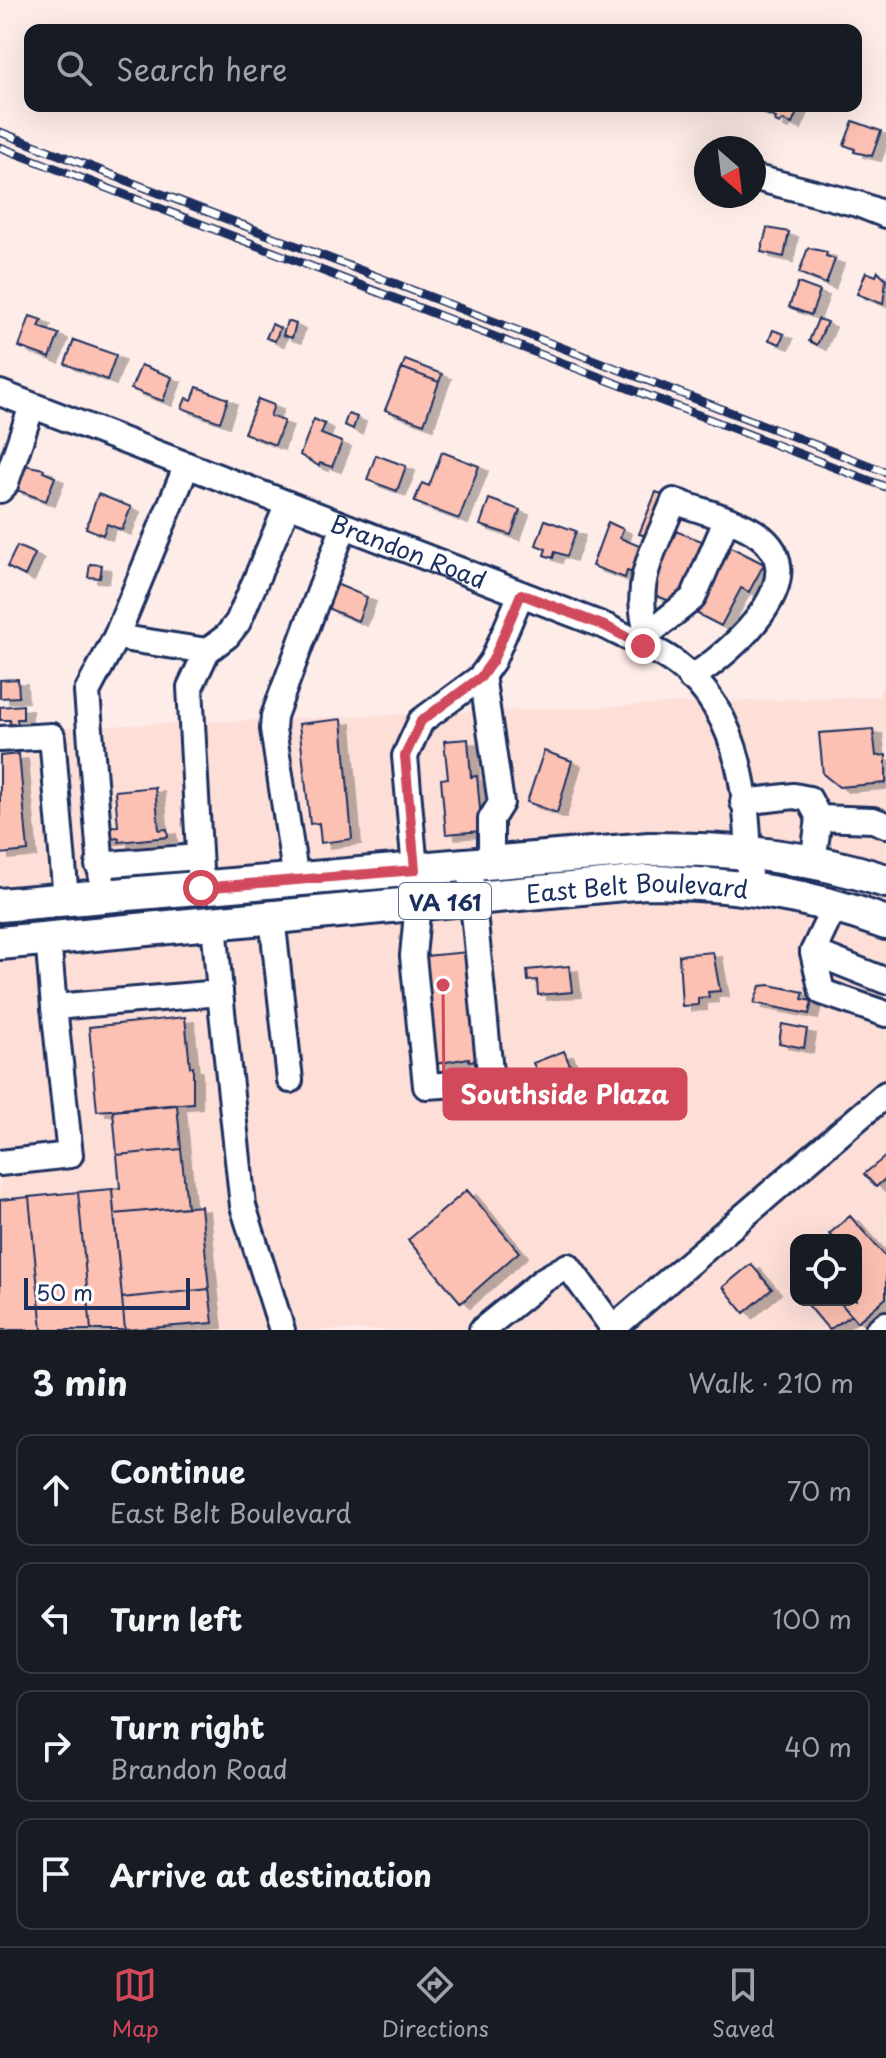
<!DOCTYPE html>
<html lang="en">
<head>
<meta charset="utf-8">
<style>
  :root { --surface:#171b24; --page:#20242c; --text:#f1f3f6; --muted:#9ea1a6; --line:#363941; --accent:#d1495b }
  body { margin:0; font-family:"Playpen Sans",sans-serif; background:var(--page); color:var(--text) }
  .controls { position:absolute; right:24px; bottom:24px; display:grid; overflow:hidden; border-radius:16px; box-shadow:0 8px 32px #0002 }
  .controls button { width:72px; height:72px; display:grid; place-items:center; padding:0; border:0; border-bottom:2px solid var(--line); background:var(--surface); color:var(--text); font:40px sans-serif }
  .compass { position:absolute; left:694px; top:136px; width:72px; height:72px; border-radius:50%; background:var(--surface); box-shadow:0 8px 32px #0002; rotate:152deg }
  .scale { position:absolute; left:24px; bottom:20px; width:166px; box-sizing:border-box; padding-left:8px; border:4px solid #1b2f5e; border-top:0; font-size:22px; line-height:28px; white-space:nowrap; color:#1b2f5e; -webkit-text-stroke:6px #fff; paint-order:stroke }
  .stop { position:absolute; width:24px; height:24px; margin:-18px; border:6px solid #d1495b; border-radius:50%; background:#fff }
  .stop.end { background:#d1495b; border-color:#fff; box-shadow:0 2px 8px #0008 }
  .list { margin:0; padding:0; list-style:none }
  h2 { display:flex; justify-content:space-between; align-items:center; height:104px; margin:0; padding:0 32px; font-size:34px }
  h2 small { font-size:26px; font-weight:400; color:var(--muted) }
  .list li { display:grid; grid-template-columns:52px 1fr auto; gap:24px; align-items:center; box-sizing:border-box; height:112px; margin:0 16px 16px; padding:0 16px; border:2px solid var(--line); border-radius:16px }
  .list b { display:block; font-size:30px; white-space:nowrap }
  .list p { margin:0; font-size:26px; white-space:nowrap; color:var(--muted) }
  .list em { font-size:26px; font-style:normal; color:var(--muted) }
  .icon { flex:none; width:44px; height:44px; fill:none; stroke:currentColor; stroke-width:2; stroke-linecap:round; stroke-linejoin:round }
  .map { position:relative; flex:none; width:886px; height:1330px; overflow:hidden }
  .search { position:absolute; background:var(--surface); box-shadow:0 8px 32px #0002; left:24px; right:24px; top:24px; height:88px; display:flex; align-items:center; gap:20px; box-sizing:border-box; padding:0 28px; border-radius:16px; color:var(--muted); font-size:30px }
  .sheet { height:616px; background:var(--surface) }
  nav { display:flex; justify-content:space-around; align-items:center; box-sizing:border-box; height:112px; border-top:2px solid var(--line); background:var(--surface); font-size:22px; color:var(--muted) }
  nav a { display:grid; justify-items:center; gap:4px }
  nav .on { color:var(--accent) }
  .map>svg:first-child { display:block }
  .built { fill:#fddfd8; fill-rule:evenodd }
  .building { fill:#fcc1b3; stroke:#1b2f5e; stroke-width:2; filter:url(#shadow) }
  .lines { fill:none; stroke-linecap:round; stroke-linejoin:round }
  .minor-casing { stroke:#1b2f5e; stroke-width:30 }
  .major-casing { stroke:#1b2f5e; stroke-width:38 }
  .minor { stroke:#fff; stroke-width:24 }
  .major { stroke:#fff; stroke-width:32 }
  .rail-casing { stroke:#1b2f5e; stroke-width:9 }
  .rail { stroke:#fff; stroke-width:6; stroke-dasharray:18; stroke-linecap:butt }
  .route { stroke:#d1495b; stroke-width:10 }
  .labels { text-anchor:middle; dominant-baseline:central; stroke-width:8; stroke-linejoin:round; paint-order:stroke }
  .shield { fill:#fff; stroke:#5f6d8e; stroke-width:2 }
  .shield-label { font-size:22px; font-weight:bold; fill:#1b2f5e }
  .street-label { font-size:24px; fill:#1b2f5e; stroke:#fff }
  .leader { fill:none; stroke:#d1495b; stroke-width:3 }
  .callout-dot { fill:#d1495b; stroke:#fff; stroke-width:3 }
  .callout { fill:#d1495b; stroke:#d1495b; stroke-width:3 }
  .callout-label { font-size:26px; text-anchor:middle; font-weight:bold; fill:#fff }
</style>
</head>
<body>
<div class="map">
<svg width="886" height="1330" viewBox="0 0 886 1330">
  <defs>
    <filter id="shadow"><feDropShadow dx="9" dy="5" stdDeviation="0" flood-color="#0004"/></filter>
  </defs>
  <rect width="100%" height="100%" fill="#feece8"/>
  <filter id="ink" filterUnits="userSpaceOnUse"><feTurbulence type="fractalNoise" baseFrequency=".0125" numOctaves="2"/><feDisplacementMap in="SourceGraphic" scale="16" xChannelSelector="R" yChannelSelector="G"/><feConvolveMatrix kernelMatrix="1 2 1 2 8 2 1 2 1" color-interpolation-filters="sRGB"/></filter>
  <g filter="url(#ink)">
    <path class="built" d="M886 678V1330H0V730L879 696ZM796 1240H856V1300H796Z"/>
    <path class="building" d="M756 106H800L792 124 782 120 780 124 775 122 776 118 755 109Z
      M853 121 881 131 872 156 854 152 855 149 844 145Z
      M767 228 789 232 784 257 761 252Z
      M808 248 827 252 826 256 835 259 826 284 799 273Z
      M878 271 886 279 883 304 857 294 866 272 876 276Z
      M798 283 820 291 811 315 789 307Z
      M30 316 42 320 39 327 59 334 50 358 19 347Z
      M818 319 827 322 817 345 809 341Z
      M287 321 296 324 292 338 283 335Z
      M272 324 280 328 275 341 266 338Z
      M773 330 784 334 780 344 769 340Z
      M74 340 116 355 107 380 65 364Z
      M405 360 442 374 439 382 402 368Z
      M141 365 172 377 163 401 131 389Z
      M402 368 439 382 424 424 385 410Z
      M197 387 228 399 220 422 182 408 186 398 192 400Z
      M258 399 274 405 270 416 284 421 275 445 244 433Z
      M348 414 357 417 353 429 344 425Z
      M314 419 325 424 321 434 342 442 332 467 320 463 319 466 300 455Z
      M442 452 479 466 459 519 414 502 422 483 429 486Z
      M376 455 406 466 397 491 367 480Z
      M24 465 44 469 43 472 55 477 46 501 14 489Z
      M656 492 664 495 647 536 639 534Z
      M98 494 131 507 122 530 107 524 103 535 86 528Z
      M489 499 520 510 511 535 480 525Z
      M545 520 576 531 567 556 555 552 553 558 544 555 546 549 536 545Z
      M608 522 623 529 620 538 644 548 634 573 627 571 625 578 592 566Z
      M670 529 702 541 677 604 645 591Z
      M727 545 764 564 749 592 741 588 721 626 692 611Z
      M17 546 35 554 25 576 7 567Z
      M90 564 102 565 100 578 88 577Z
      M336 584 367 597 358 621 327 608Z
      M18 679 19 697 0 698V680Z
      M23 705V719H17L18 726 11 727 10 720H0V707Z
      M342 719 352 839 321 843 319 823 310 824 299 724Z
      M873 729 876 756 886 755V783L839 787 823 774 819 733Z
      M468 739 471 777 477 776 482 831 446 834 441 779 448 778 444 741Z
      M544 751 572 761 557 813 527 802Z
      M19 754 28 851 0 854V756Z
      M155 787 159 830 167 829 168 837 119 842V838L103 840 102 827 118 826 115 791Z
      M468 952 478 1060 469 1061V1058L435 1064 425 956Z
      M713 952 720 991 708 992 709 997 698 998V1005L682 1006 679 955Z
      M569 966 572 992 538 995 537 980 528 981 527 970Z
      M770 985 804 992 802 999 812 1001 809 1014 754 1003 760 986Z
      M185 1017 190 1067H193V1103L97 1111 89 1027Z
      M782 1024 807 1029 804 1048 779 1043Z
      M564 1051 574 1075 544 1087 533 1063Z
      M177 1105 181 1149 117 1155 113 1111Z
      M181 1149 187 1207 114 1214 112 1189 120 1188 117 1155Z
      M886 1156V1178L876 1187 864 1174Z
      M112 1189 125 1330H91L78 1192Z
      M467 1190 519 1252 461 1303 408 1240Z
      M78 1192 91 1330H42L29 1197Z
      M29 1197 42 1330H0V1200Z
      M201 1206 209 1289 122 1298 114 1214Z
      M850 1216 886 1257V1298L857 1322 838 1300H856V1240H835L829 1234Z
      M751 1264 772 1289 744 1313 723 1287Z
      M209 1289 213 1323 125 1330 122 1298Z
      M804 1300H838L851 1315 829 1330Z"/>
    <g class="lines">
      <defs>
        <g id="minor">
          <path d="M756 178 858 204 886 215"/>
          <path id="s1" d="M0 393 607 627C629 639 658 649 678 665 745 715 749 810 749 886"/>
          <path d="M187 465 116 637 207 651"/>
          <path d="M0 490 5 485 32 406"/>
          <path d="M648 634C631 582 655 549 674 501 698 510 727 517 749 529 826 571 732 652 691 678"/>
          <path d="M643 646 648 634 693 598 726 521"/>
          <path d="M482 675 501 803 491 819V863"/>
          <path d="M0 739 52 736 66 899"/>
          <path d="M743 802 794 796 809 799 819 818"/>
          <path d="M813 862 819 818 873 820 886 825"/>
          <path d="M98 865 198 857"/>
          <path d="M296 880 273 729 274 716 344 526"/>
          <path d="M471 883 491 1082 426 1086 413 956 418 903 405 756 421 721 481 677 493 660 521 594"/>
          <path d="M201 888 190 687 207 651 227 636 238 622 288 504"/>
          <path d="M103 896 87 692 116 637"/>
          <path d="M835 905 813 952 822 992 886 1014"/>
          <path d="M272 917 290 1080"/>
          <path d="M48 938 54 1007 220 993 214 922"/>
          <path d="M813 952 886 981"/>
          <path d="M220 993 243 1206 282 1330"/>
          <path d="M0 1163 70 1155 54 1007"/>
          <path d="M482 1330 545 1279 568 1266 613 1328"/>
          <path d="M611 1330 886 1094"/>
          <path d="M878 1330 886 1324"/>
        </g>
        <g id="major">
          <path d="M0 905 649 849C732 849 806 855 886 881"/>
          <path id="s2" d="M0 943 645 882C729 883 806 893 886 923"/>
        </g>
      </defs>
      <use href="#minor" class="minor-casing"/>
      <use href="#major" class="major-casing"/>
      <use href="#minor" class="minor"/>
      <use href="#major" class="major"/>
      <defs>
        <path id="rail" d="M0 132 886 472
          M0 147 886 487"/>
      </defs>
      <use href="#rail" class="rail-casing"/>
      <use href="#rail" class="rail"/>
    </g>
  </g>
  <g class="lines" filter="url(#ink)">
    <path class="route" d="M201 888 415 870 405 756 421 721 481 677 493 660 521 594 607 627 643 646"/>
  </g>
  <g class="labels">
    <rect class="shield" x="399" y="883" width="92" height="36" rx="6"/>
    <g class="shield-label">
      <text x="445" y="901">VA 161</text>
    </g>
    <g class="street-label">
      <text stroke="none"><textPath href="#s1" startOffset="438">Brandon Road</textPath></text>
      <text stroke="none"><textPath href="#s2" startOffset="640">East Belt Boulevard</textPath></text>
    </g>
  </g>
  <path class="leader" d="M443 985L444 1094"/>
  <circle class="callout-dot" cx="443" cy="985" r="8"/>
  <rect class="callout" x="444" y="1069" width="242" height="50" rx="8"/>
  <g class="callout-label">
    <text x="565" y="1104">Southside Plaza</text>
  </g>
</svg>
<div class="controls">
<button><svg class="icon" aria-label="locate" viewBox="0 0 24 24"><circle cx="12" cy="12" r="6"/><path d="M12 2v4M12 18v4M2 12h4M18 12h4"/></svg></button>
</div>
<svg class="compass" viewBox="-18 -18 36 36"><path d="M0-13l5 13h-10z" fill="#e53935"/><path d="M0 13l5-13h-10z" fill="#9ea1a6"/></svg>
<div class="scale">50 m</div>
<div class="stop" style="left:201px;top:888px"></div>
<div class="stop end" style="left:643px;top:646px"></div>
<div class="search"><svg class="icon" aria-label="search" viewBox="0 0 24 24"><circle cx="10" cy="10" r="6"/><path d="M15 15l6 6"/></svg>Search here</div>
</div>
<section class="sheet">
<h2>3 min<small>Walk · 210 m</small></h2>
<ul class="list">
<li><svg class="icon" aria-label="ahead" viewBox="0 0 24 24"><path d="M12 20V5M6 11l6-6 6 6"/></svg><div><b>Continue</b><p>East Belt Boulevard</p></div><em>70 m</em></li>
<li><svg class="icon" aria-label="left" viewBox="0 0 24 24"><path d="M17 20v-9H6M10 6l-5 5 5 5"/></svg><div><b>Turn left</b></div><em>100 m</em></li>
<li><svg class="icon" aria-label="right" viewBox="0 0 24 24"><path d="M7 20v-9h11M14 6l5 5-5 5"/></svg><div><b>Turn right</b><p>Brandon Road</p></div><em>40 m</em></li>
<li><svg class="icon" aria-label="arrive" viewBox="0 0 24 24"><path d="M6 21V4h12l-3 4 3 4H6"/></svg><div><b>Arrive at destination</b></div></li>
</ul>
</section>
<nav>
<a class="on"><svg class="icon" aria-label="map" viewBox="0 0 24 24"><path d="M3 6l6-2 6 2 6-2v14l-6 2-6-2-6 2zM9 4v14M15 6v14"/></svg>Map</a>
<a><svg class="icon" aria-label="directions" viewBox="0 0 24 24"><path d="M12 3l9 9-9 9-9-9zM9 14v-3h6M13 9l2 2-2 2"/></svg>Directions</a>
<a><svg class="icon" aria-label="saved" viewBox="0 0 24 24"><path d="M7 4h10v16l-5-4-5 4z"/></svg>Saved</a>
</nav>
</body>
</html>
